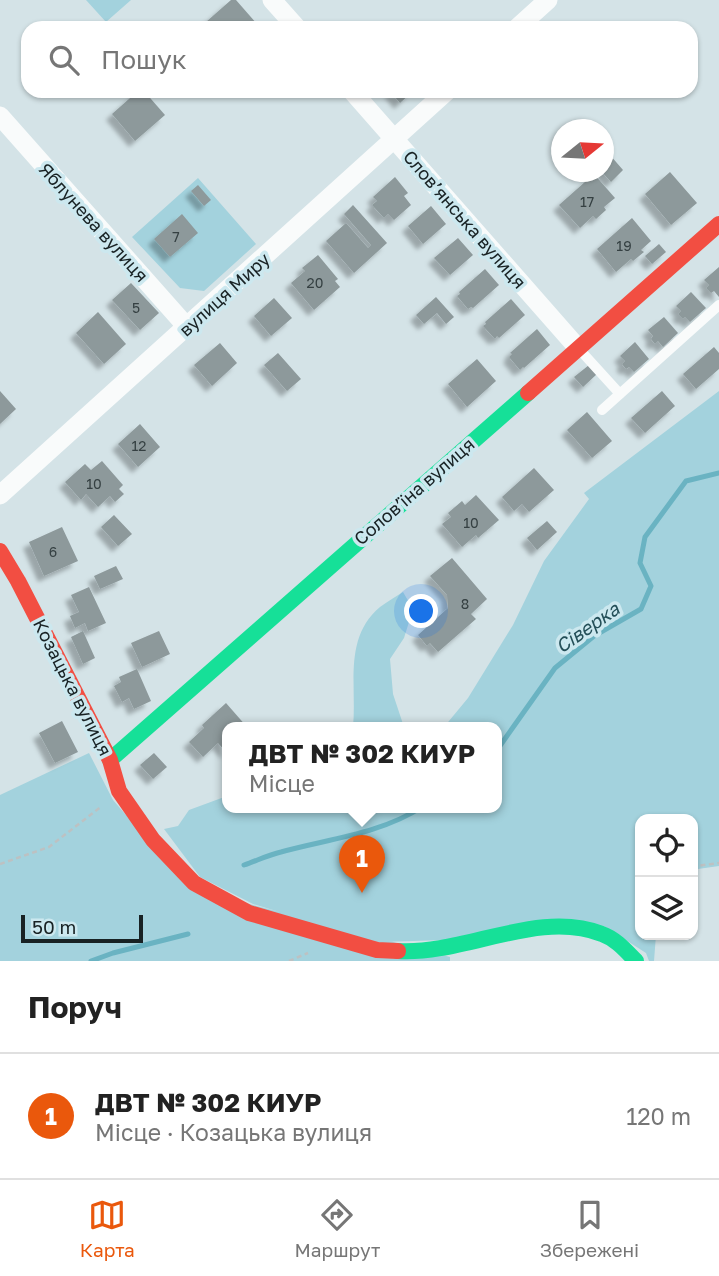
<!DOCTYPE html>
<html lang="uk">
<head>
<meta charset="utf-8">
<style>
  :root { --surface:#fff; --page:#f2f2f2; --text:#222; --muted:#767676; --line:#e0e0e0; --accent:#ea580c }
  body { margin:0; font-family:"Golos Text",sans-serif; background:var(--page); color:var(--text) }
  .controls { position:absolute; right:21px; bottom:21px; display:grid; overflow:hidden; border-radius:14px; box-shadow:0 2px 5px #0004 }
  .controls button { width:63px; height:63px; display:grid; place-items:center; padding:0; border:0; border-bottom:2px solid var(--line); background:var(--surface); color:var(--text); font:35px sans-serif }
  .compass { position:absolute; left:551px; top:119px; width:63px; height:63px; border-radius:50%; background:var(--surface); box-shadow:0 2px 5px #0004; rotate:72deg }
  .scale { position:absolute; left:21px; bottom:18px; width:122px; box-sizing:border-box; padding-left:7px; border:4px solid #182224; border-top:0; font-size:19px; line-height:24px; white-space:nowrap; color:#182224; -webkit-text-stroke:5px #cce8ef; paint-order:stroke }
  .you { position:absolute; left:422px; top:612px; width:24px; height:24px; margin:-18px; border:5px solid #fff; border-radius:50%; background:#1a73e8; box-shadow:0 0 0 10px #1a73e833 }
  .badge { display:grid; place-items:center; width:46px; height:46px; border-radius:50%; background:var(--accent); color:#fff; font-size:23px; font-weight:700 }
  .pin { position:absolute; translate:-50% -58px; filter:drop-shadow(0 2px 4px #0008) }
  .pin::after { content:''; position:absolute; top:37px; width:24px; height:21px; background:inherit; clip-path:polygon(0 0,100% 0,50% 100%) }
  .popup { position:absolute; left:222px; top:722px; width:280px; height:91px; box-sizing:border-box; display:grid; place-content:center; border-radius:14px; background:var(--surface); filter:drop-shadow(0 2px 5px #0005); font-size:23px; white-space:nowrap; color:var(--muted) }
  .popup b { font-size:26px; color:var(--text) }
  .popup::after { content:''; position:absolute; left:50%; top:100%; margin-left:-14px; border:14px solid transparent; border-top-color:var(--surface) }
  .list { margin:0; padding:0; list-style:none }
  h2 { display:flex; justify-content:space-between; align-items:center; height:91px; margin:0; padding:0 28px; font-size:30px }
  h2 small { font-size:23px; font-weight:400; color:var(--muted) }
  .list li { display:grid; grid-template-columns:46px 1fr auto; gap:21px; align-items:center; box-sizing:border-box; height:126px; padding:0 28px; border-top:2px solid var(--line) }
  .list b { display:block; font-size:26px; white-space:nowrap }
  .list p { margin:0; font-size:23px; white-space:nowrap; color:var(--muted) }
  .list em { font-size:23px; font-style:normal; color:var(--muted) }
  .icon { flex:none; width:38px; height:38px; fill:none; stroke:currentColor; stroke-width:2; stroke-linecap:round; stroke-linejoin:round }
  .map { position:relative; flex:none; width:719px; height:961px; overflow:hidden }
  .search { position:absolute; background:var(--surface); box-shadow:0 2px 5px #0004; left:21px; right:21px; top:21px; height:77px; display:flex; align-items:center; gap:18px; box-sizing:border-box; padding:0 24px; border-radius:21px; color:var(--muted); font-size:26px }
  .sheet { height:217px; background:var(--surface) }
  nav { display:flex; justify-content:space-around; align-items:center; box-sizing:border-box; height:98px; border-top:2px solid var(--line); background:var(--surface); font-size:19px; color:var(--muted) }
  nav a { display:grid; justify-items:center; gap:4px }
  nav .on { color:var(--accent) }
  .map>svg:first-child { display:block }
  .green { fill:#a3d2dd }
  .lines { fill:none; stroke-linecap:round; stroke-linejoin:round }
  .stream { stroke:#6ab3c2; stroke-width:5 }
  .building { fill:#8d999b; filter:url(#shadow) }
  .path { stroke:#bdc1c2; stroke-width:2.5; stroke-dasharray:5 3.5; stroke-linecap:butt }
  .lane { stroke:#f9fbfb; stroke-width:10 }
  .street { stroke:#f9fbfb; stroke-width:19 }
  .fast { stroke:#16e098; stroke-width:16 }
  .jam { stroke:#f24e42; stroke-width:16 }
  .labels { text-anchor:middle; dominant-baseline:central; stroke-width:7; stroke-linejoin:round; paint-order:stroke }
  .number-label { font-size:14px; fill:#354042 }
  .street-label { font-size:18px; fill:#182224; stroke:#cce8ef }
  .water-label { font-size:19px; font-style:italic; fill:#244f58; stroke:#cce8ef }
</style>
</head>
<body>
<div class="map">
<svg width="719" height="961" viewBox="0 0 719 961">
  <defs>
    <filter id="shadow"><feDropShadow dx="-6" dy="6" stdDeviation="2" flood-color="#0004"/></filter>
  </defs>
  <rect width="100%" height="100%" fill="#d4e3e7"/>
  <path class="green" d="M86 0H131L106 22Z
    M198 178 256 244 204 291 180 288 132 237Z
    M719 391V866L698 869 693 873V819H640V935H656L654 961H649L646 953 604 926 447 940 379 942 253 904 200 877 164 829 178 826 189 810 227 796V807H497V727H444L468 698 513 625 544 561 589 499 584 493Z
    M403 592 413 609 404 638 390 659 393 694 404 727H353C357 686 343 638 380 607 387 602 395 597 403 592Z
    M89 753 113 800 189 888 450 957V961H0V795Z"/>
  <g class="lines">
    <path class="stream" d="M497 750 555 668 594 636 641 609 651 586 640 563 645 537 686 481 719 473
      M244 865C256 861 268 855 281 852 328 839 380 834 422 807
      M91 961 113 953 188 934"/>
  </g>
  <path class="building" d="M231 0H236L257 24 252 28H212L206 22Z
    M138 91H144L165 115 135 141 112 114Z
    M390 91H413L400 103Z
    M610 155 623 170 611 182 602 172H604V160Z
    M670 172 697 203 671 225 645 194Z
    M594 174 615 198 604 207 606 210 596 219 593 216 580 228 559 205Z
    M395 177 408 193 404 196 411 205 394 220 388 214 384 218 372 205 377 201 373 197Z
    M198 185 211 200 204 206 191 191Z
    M353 205 387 243 354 273 326 241 346 223 368 248 371 245 344 214Z
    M431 206 446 224 423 244 408 226Z
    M182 214 198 233 170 257 154 239Z
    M632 218 651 241 641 250 644 252 633 261 631 259 616 272 597 249Z
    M458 238 473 255 450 275 434 258Z
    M659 244 666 252 652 264 645 256Z
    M318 255 338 279 335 281 340 287 314 310 291 283 305 271 302 268Z
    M719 267V297L714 291 711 293 706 288 709 285 704 280Z
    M485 269 499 285 473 308 471 307 468 309 457 296 460 294 459 292Z
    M131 283 159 313 140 330 112 300Z
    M691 292 706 308 690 322 685 317 683 319 678 314 681 311 676 306Z
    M436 297 454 317 446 324 437 313 424 324 416 315Z
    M274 298 292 318 271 336 254 316Z
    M511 299 525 315 499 338 497 336 495 339 483 326 486 324 485 322Z
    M98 312 126 344 104 364 76 333Z
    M664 317 678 333 663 347 658 341 655 344 651 339 653 336 648 330Z
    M537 329 550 345 524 368 523 367 520 370 509 357 512 354 510 353Z
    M635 342 649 359 634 372 629 367 626 369 622 364 625 361 620 356Z
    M220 343 237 363 212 386 194 365Z
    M714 347 719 353V369L696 389 683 374Z
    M278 353 301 379 287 391 264 365Z
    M477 359 496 381 467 407 448 384Z
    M589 365 597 374 583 387 574 377Z
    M0 391 16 409 0 424Z
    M662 391 675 406 645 433 631 418Z
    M587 412 612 441 592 458 567 430Z
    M140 424 160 447 138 467 118 444Z
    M102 461 123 485 119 489 124 494 115 502 110 496 98 507 86 494 81 500 65 482 85 464 91 470Z
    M534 468 554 490 529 512 522 504 514 511 502 497Z
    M476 495 499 520 478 538 476 535 462 547 442 524 451 517 448 513 462 501 465 505Z
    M114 515 132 534 118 546 101 527Z
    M547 521 557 532 537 550 527 538Z
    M62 527 78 561 44 576 29 542Z
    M452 558 487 599 471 614 476 619 438 652 430 643 427 646 418 635 448 608 447 595 430 576Z
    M116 566 123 579 100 589 94 576Z
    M89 587 106 623 88 631 85 623 75 628 70 616 79 612 71 595Z
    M83 631 95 658 83 664 71 637Z
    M159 631 170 654 142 667 131 643Z
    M137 669 151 701 134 709 129 698 122 702 114 686 121 682 119 677Z
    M226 703 247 727H227V753L218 743 203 757 189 742 204 728 202 725Z
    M62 721 78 752 55 763 39 733Z
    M154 753 167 767 153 779 140 765Z"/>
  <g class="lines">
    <path class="path" d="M0 864 49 847 102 806
      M693 869 697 866 719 863
      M289 961 308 953"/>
    <path class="lane" d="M580 350 620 394
      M602 410 719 305"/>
    <path class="street" d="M272 0 297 28
      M517 28 548 0
      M352 91 577 347
      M0 116 187 327
      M0 495 447 91"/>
    <path class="fast" d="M110 760 528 393
      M398 951C465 955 538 909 602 934 616 939 626 951 636 961"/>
    <path class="jam" d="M528 393 719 224
      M0 551 18 581 110 760 119 791 153 840 194 883 249 913 377 950 398 951"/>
  </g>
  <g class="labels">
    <g class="number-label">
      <text x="587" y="201">17</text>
      <text x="176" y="236">7</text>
      <text x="624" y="245">19</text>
      <text x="315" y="282">20</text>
      <text x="136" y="307">5</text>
      <text x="139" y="445">12</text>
      <text x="94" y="483">10</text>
      <text x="471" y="522">10</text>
      <text x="53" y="551">6</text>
      <text x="465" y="603">8</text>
    </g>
    <g class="street-label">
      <text transform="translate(465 219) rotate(49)">Словʼянська вулиця</text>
      <text transform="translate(94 222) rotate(48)">Яблунева вулиця</text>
      <text transform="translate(224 294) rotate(-42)">вулиця Миру</text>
      <text transform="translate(414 491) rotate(-41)">Соловʼїна вулиця</text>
      <text transform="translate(73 687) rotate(63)">Козацька вулиця</text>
    </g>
    <g class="water-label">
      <text transform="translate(587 627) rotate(-35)">Сіверка</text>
    </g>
  </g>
</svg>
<div class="controls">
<button><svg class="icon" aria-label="locate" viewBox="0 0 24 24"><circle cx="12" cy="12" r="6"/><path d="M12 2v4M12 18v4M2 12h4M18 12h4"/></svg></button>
<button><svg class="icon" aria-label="layers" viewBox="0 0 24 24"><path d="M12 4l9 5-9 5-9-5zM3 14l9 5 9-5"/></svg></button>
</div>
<svg class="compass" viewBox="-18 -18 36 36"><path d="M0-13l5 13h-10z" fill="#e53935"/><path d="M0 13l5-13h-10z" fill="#767676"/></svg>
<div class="scale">50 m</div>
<div class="you"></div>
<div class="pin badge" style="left:362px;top:893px">1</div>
<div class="popup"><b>ДВТ № 302 КИУР</b>Місце</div>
<div class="search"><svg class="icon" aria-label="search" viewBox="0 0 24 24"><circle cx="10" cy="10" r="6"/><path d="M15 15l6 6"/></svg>Пошук</div>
</div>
<section class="sheet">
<h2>Поруч<small></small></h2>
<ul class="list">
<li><span class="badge">1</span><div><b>ДВТ № 302 КИУР</b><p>Місце · Козацька вулиця</p></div><em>120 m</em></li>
</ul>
</section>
<nav>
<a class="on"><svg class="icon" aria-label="map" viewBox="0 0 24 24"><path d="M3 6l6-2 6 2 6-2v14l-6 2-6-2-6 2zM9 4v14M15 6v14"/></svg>Карта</a>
<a><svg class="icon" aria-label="directions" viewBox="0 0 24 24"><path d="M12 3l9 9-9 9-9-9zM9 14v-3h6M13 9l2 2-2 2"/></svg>Маршрут</a>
<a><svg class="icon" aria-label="saved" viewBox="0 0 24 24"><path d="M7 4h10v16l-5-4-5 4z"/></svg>Збережені</a>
</nav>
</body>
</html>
